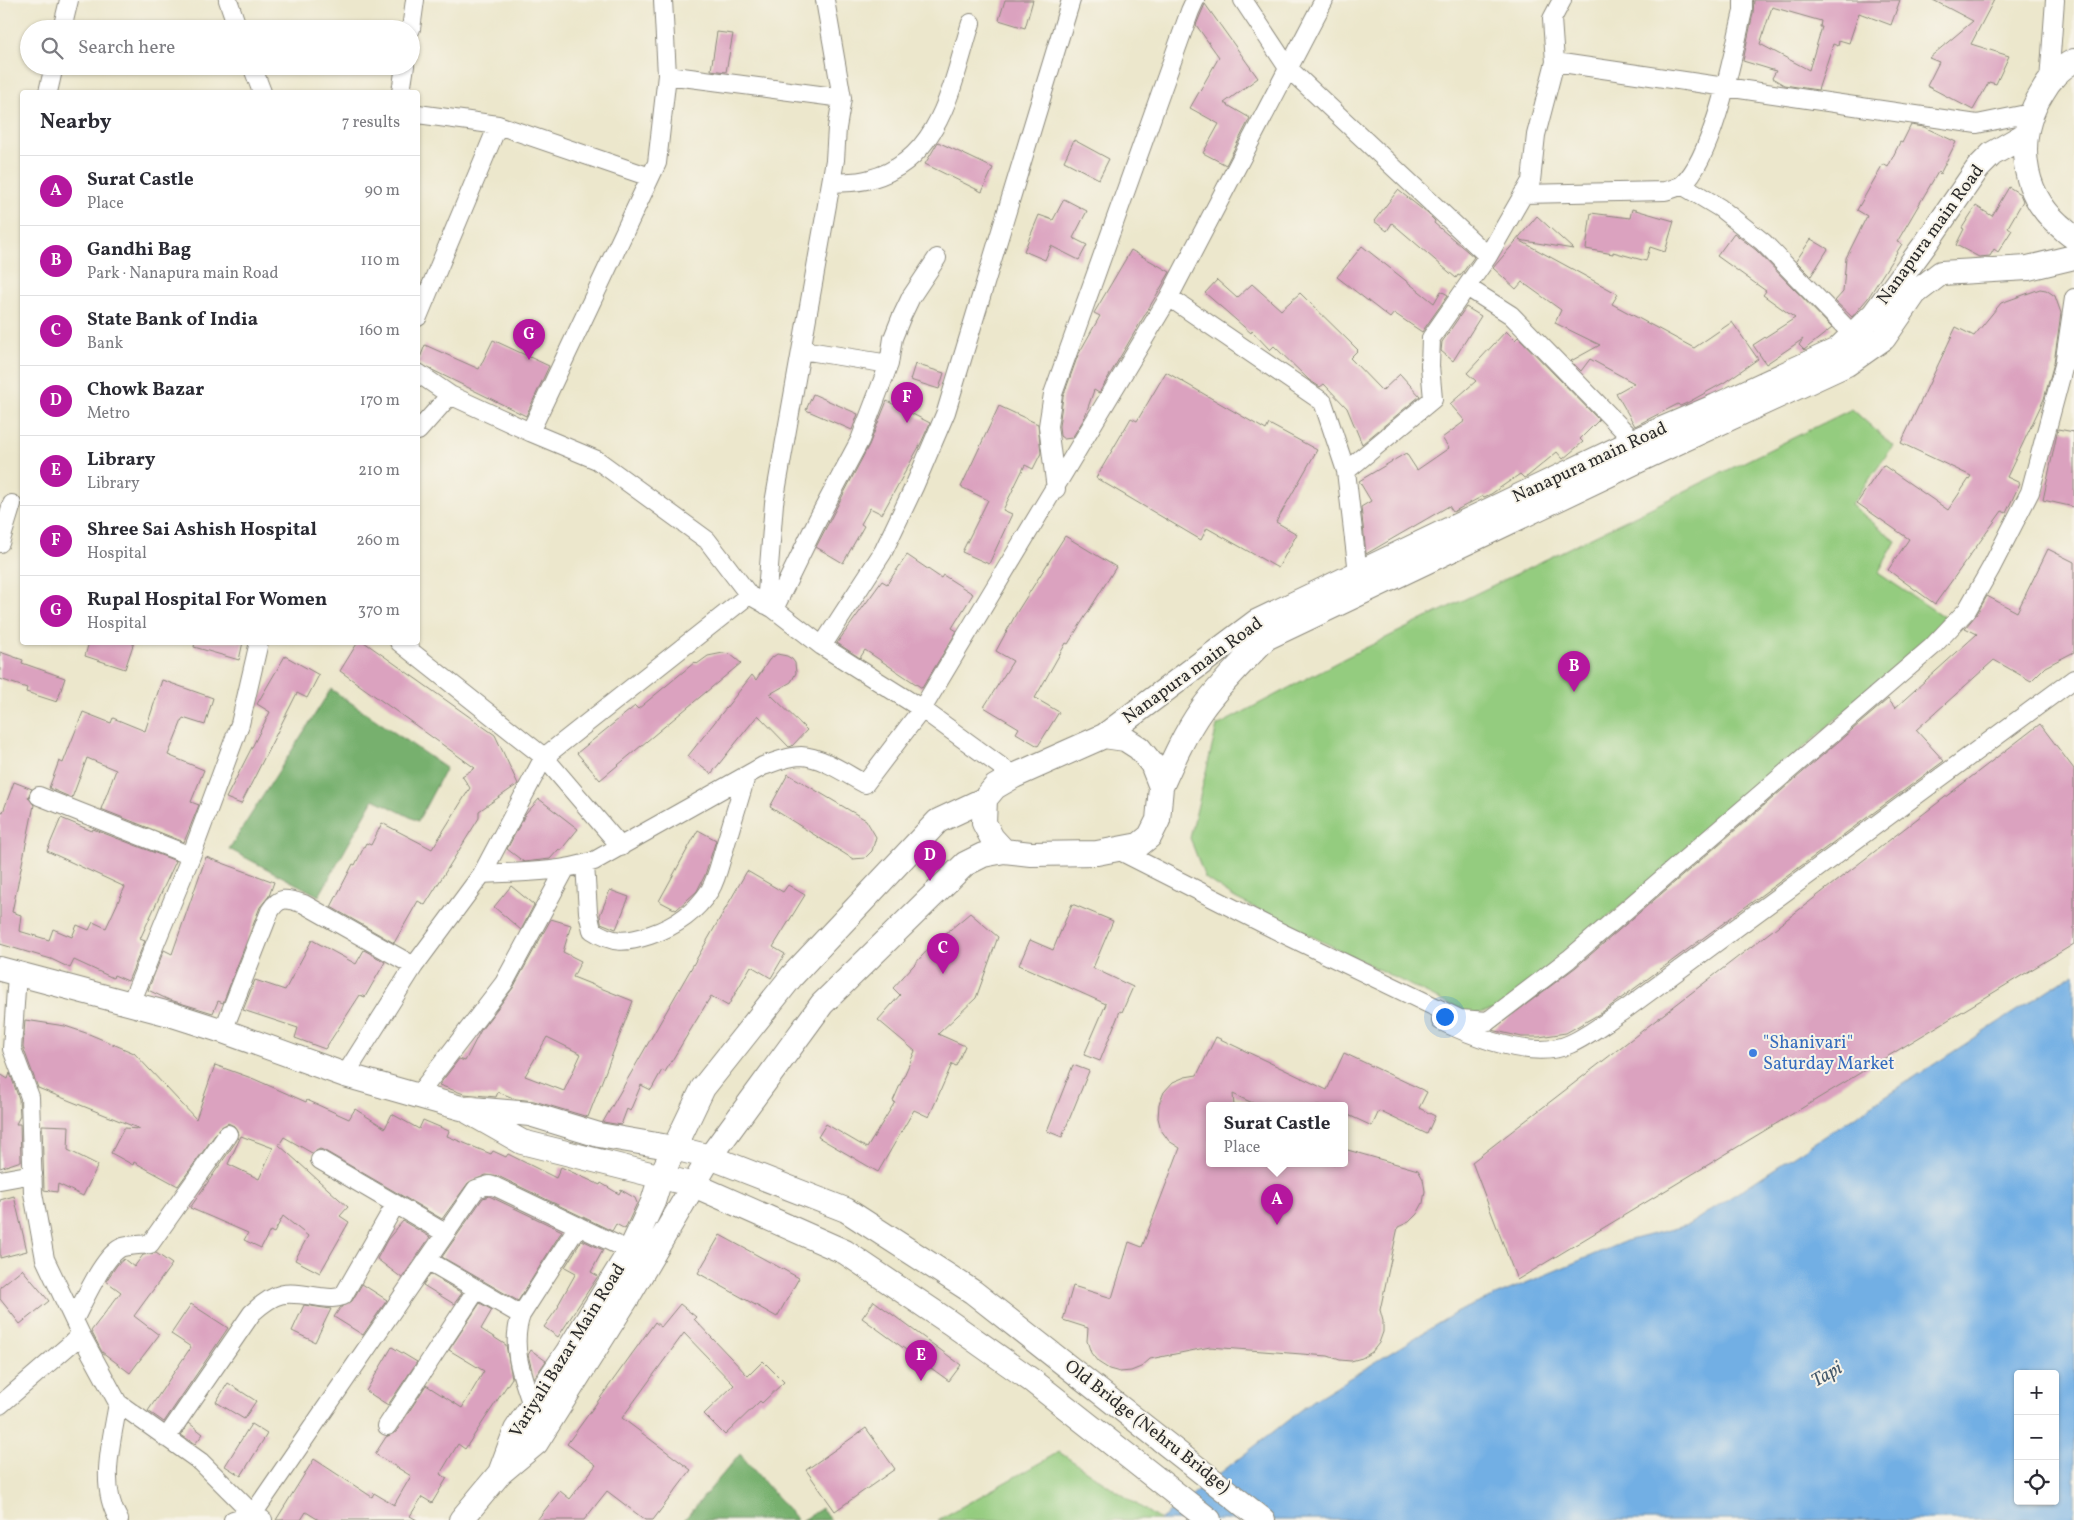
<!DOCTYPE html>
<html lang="en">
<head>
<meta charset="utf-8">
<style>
  :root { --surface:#fff; --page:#f7f7f7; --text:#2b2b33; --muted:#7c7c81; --line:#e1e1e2; --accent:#b5179e }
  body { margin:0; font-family:Vollkorn,serif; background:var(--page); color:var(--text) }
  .controls { position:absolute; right:15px; bottom:15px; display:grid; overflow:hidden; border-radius:5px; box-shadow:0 1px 4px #0004 }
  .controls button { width:45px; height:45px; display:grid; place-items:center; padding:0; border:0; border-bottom:1px solid var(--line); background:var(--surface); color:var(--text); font:25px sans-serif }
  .you { position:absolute; left:1444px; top:1016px; width:18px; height:18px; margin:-12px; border:4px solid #fff; border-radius:50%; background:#1a73e8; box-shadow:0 0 0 8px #1a73e833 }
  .badge { display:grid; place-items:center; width:32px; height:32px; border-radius:50%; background:var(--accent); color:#fff; font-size:16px; font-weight:700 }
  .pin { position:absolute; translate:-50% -41px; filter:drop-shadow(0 1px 2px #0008) }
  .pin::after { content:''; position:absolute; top:26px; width:18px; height:15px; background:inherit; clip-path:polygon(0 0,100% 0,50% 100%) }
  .popup { position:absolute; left:1206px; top:1102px; width:142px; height:65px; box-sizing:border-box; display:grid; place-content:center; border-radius:5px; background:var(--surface); filter:drop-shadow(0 1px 4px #0005); font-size:16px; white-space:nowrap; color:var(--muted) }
  .popup b { font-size:19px; color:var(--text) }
  .popup::after { content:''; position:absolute; left:50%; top:100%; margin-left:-10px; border:10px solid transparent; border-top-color:var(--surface) }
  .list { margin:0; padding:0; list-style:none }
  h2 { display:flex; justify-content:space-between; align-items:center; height:65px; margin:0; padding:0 20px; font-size:21px }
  h2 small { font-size:16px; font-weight:400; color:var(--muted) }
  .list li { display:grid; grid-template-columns:32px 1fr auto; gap:15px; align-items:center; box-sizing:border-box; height:70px; padding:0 20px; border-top:1px solid var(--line) }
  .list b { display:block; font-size:19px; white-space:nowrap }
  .list p { margin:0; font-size:16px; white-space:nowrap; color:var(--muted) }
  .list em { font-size:16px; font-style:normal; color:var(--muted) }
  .icon { flex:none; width:28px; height:28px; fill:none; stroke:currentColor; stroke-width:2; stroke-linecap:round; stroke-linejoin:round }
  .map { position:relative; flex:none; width:2074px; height:1520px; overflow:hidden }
  .search { position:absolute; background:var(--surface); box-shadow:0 1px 4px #0004; left:20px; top:20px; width:400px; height:55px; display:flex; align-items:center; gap:12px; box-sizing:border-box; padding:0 18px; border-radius:28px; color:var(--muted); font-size:19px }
  .panel { position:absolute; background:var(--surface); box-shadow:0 1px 4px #0004; left:20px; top:90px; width:400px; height:555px; border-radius:5px }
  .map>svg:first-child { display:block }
  .green { fill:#94cc7f; stroke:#607c55 }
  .forest { fill:#77b06e; stroke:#516e4c }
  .water { fill:#72afe4; stroke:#4e6d88; fill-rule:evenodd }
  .building { fill:#dba2bf; fill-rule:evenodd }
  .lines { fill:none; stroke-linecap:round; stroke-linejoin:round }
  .minor-casing { stroke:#8c897c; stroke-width:20 }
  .secondary-casing { stroke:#8c897c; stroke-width:26 }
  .minor { stroke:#fff; stroke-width:18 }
  .secondary { stroke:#fff; stroke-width:24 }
  .shop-dot { fill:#3f7fe0; stroke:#f7f3e8; stroke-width:2 }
  .labels { text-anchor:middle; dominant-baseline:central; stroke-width:4; stroke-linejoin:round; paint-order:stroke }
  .street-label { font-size:18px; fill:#2b2b2b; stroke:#f7f3e8 }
  .shop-label { font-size:18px; fill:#366cbe; stroke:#f7f3e8; text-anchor:start }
  .water-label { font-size:19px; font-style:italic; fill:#44596c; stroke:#f7f3e8 }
</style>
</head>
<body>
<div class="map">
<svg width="2074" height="1520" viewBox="0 0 2074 1520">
  <rect width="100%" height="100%" fill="#f7f3e8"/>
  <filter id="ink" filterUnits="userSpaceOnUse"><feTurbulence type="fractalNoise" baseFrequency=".02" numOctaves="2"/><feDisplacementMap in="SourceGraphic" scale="10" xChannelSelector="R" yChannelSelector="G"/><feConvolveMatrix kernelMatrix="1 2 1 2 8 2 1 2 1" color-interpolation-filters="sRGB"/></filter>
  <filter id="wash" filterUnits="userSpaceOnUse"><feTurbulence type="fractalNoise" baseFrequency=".0096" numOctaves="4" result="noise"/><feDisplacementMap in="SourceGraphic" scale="20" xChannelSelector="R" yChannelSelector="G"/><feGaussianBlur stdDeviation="1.12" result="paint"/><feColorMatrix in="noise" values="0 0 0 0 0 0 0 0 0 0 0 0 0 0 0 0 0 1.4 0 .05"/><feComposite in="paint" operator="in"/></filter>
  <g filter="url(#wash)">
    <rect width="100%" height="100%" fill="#ece7cc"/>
    <path class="green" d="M1852 409 1893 446 1851 505 1896 541 1878 573 1944 617 1921 644 1689 849 1498 1009 1470 1015 1235 898 1205 878 1190 838 1217 726 1345 658Z
      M1059 1452 1160 1520H938Z"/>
    <path class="forest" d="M331 689 446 768 418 821 374 799 319 896 229 849Z
      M740 1454 797 1520H684Z
      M821 1508 831 1520H802L821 1509Z"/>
    <path class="water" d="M2074 973V1520H1160L1314 1400 1457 1312 1626 1241 1688 1225ZM2018 1374H2055V1501H2018Z"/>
    <g id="blocks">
      <path class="building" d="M1005 0H1033L1025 28 999 20Z
        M1754 0H1900L1891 25 1859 13 1849 43 1839 40 1838 46 1833 44 1818 90 1784 85 1772 78 1776 71 1743 61 1753 13ZM1772 7 1821 21 1820 27H1822L1809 70 1760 44Z
        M1933 0H1994L1971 44 2009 56 1996 84 1989 82 1973 110 1927 86 1939 62 1929 58 1973 21Z
        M1205 4 1258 78 1224 103 1250 118 1226 165 1203 153 1219 124 1190 108 1219 57 1196 25Z
        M717 32 733 34 726 72 711 70Z
        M1911 125 1924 127 1956 142 1940 174 1938 172 1897 242 1902 244 1868 298 1852 317 1835 301 1843 292 1846 258 1867 216 1857 210 1883 164 1888 167 1900 142 1902 143Z
        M1074 140 1109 159 1099 179 1064 161Z
        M938 142 993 168 982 192 925 164Z
        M2009 187 2020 194 2023 201 2008 227 2012 230 1998 252 1994 249 1990 256 1979 257 1956 245 1964 229 1962 228 1976 206 1992 216Z
        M1398 190 1427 213 1435 221 1434 223 1474 257 1460 276 1458 275 1456 278 1392 223 1387 231 1374 221Z
        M1064 199 1087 211 1073 238 1087 245 1079 260 1051 246 1045 260 1024 251 1039 215 1053 220Z
        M1632 209 1674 221 1665 252 1650 247 1646 261 1613 252V254L1586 249 1591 213 1630 218Z
        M1537 216 1573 249 1519 240 1618 294 1612 304 1694 348 1732 322 1758 359 1725 382 1687 403 1680 406 1678 404 1635 426 1616 393 1634 383 1590 359 1581 371 1571 361 1600 345 1555 323 1561 310 1522 282 1516 289 1493 268Z
        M1734 233 1756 250 1832 328 1804 350 1799 345 1803 339 1766 364 1753 345 1795 318 1763 295 1766 291 1717 256Z
        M1811 239 1828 249 1811 276 1796 261Z
        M1362 246 1434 303 1441 291 1448 295 1422 332 1394 313 1390 318 1337 277Z
        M1131 250 1170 272 1099 393 1094 390 1084 419 1072 438 1064 439 1060 436 1059 426 1063 397 1078 355 1100 316 1094 313Z
        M1217 280 1237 298 1252 284 1281 310 1300 293 1358 350 1350 358 1382 391 1400 374 1420 396 1362 444 1347 408 1324 384 1320 387 1309 380 1274 346 1270 350 1252 331 1251 333 1205 293Z
        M2040 289 2046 290 2055 296 2061 313 2054 363 2044 399 2007 477 2020 483 2006 513 2002 511 1935 604 1888 570 1909 539 1857 503 1883 465 1948 510 1971 476 1901 443 1956 327 1974 336 2001 303Z
        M1466 307 1481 316 1453 361 1441 351 1442 342Z
        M1506 331 1515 340 1518 337 1599 420 1580 439 1583 442 1563 459 1557 452 1528 476 1524 478 1520 474 1491 494 1484 497 1483 496 1453 512 1449 506 1366 554 1361 507 1371 501 1359 481 1406 453 1417 470 1449 448 1442 438 1465 421 1450 404 1476 381 1467 373Z
        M493 340 549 366 526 416 418 363 425 345 479 369Z
        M915 364 944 373 939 389 910 380Z
        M1166 372 1266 430 1269 424 1317 450 1276 522 1297 534 1278 568 1207 528 1201 540 1096 478 1131 418 1137 421Z
        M813 394 858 414 852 430 806 410Z
        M887 401 930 423 921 443 882 514 870 508 861 524 864 526 843 563 816 547 869 445Z
        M999 406 1038 424 1041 453 1033 469 1025 465 1003 510 1012 514 989 564 962 552 988 500 961 487Z
        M2058 429 2074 432V507L2043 500Z
        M1065 536 1116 567 1068 644 1066 643 1035 698 1059 712 1038 746 1016 733 1019 728 984 707 1013 661 996 651 1017 612Z
        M2048 549 2074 562V652L2045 667 2031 681 1994 660 1916 730 1944 761 1601 1013 1566 1033 1539 1037H1522L1492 1030 1576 967 1888 699 1895 708 1977 634 1965 628 1976 615 1987 596 2017 612Z
        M907 555 941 578 943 575 973 594 952 628 957 631 922 688 865 650 860 658 837 643 882 581 887 584Z
        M89 642H134L125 669 85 656Z
        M195 642H243L239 660 194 647Z
        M358 642H364L495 735 518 784 479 811V818L425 905 418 901 394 943 331 907 353 864 355 865 366 843 371 845 382 823 432 849 470 788 462 776 475 768 340 671Z
        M0 652 23 660 22 663 65 678 57 702 26 692 27 688 0 679Z
        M723 653 730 654 741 663 600 780 577 753 635 706 638 709 695 662 697 664 708 656Z
        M777 654 787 656 792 659 795 663 796 673 791 682 770 694 807 730 792 746 789 747 758 715 711 774 688 756 752 675 756 680 769 660Z
        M285 656 319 675 307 698 297 693 241 804 226 798 270 712 257 704Z
        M162 680 213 698 205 725 183 718 168 755 204 770 191 802 199 805 184 842 101 809 116 770 87 758 72 798 49 788 59 761 63 763 83 712 111 723 113 718 145 731Z
        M2040 724 2074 769V944L1517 1280 1472 1162Z
        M788 774 866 820 876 837 872 851 865 858 853 859 770 807Z
        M14 782 32 789 28 797 34 805 12 912 21 915 19 931 49 940 53 929 72 937 77 925 89 930 93 922 106 928 125 887 47 851 61 818 92 831 93 829 176 861 140 939 145 941 128 981 114 975 113 978 74 960 70 968 51 959 0 944V811L3 812Z
        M539 799 578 829 560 851 559 849 550 859 524 862 507 849 525 815Z
        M698 830 716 840 705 875 697 891 676 910 659 901Z
        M206 857 274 882 269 896 260 907 223 1003 218 1001 213 1013 167 999 148 990 164 950 172 954Z
        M747 871 783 892 788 885 805 895 773 947 785 954 771 978 751 966 728 1006 711 996 665 1072 662 1070 651 1090 641 1085 630 1111 627 1109 621 1125 603 1122Z
        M511 886 534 905 521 930 494 907Z
        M610 890 629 897 616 929 601 923 600 915Z
        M1072 904 1113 921 1093 968 1133 987 1122 1012 1120 1011 1100 1061 1084 1055 1106 1004 1019 965 1030 940 1053 950Z
        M970 913 998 937 976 998 938 1034 965 1046 956 1066 952 1064 929 1117 914 1110 878 1172 818 1137 826 1124 867 1148 895 1102 893 1101 915 1051 878 1020 900 995 893 988 932 945Z
        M551 919 571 925 563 952 581 961 573 977 633 1001 588 1117 534 1101 516 1099 498 1092 496 1097 464 1094 439 1085 459 1059 465 1061 481 1030 513 988ZM547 1037 581 1054 564 1091 525 1076Z
        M312 940 356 964 364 950 385 962 365 997 360 995 325 1049 295 1038 298 1028 243 1010 255 980 285 990Z
        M25 1020 65 1026 89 1034 134 1053 196 1119 215 1065 254 1079 306 1102 307 1100 349 1119 355 1109 385 1128 392 1114 419 1129 423 1120 449 1131 447 1136 491 1154 493 1151 506 1157 508 1154 556 1178 561 1167 600 1185 601 1183 619 1194 621 1190 635 1198 637 1203 625 1229 616 1224 612 1231 500 1177 486 1175 468 1183 442 1219 325 1151 320 1149 312 1153 284 1137 279 1145 348 1207 340 1216 349 1222 320 1273 295 1260 308 1236 283 1216 274 1233 270 1231 261 1248 244 1240 248 1233 190 1208 237 1140 239 1134 234 1126 228 1123 220 1128 178 1186 134 1162 133 1165 111 1153 124 1128 140 1129 38 1088 23 1047ZM241 1136 273 1148 259 1179 228 1164Z
        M1216 1037 1327 1090 1344 1053 1427 1092 1419 1108 1435 1116 1427 1134 1379 1111 1372 1126 1344 1113V1106H1259L1233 1094 1234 1106H1210V1164H1344V1149L1418 1170 1423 1179 1425 1191 1423 1203 1417 1214 1409 1222 1398 1227 1380 1310 1383 1321V1332L1379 1343 1372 1352 1362 1358 1351 1361 1340 1360 1328 1356 1210 1347 1150 1359 1141 1367 1131 1371 1120 1372 1109 1369 1098 1362 1091 1353 1087 1341 1088 1328 1063 1320 1073 1286 1112 1298 1129 1242 1142 1247 1180 1148 1169 1141 1161 1130 1158 1118 1159 1104 1164 1092 1173 1082 1185 1077 1197 1075Z
        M1073 1065 1089 1071 1062 1137 1047 1131Z
        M10 1073 19 1099 20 1116 16 1124H20L21 1161 0 1168V1074L8 1079Z
        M42 1125 69 1126 68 1150 98 1165 83 1196 58 1184 57 1192 44 1190Z
        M14 1196 27 1251 0 1258V1200Z
        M489 1196 562 1231 518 1301 442 1257 483 1198Z
        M403 1221 430 1237 402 1278 377 1259 387 1240Z
        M720 1235 799 1278 777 1317 698 1273Z
        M582 1240 603 1250 591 1272 598 1276 558 1337 544 1327 559 1306 558 1305 576 1273 565 1267Z
        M156 1253 172 1264 134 1316 159 1335 130 1373 102 1352 91 1331 121 1292 106 1281 117 1265 124 1259 134 1267 143 1255Z
        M22 1269 49 1301 20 1324 0 1299V1287Z
        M430 1274 462 1293 454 1304 423 1285Z
        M362 1284 387 1300 363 1335 334 1317 340 1308 352 1301Z
        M874 1301 961 1365 949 1381 862 1318Z
        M480 1303 492 1310 481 1329 506 1345 512 1378 465 1449 458 1444 440 1474 447 1478 432 1503 422 1497 410 1516 417 1520H319L306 1512 301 1520H276L314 1459 372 1497 374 1493 394 1505 411 1476 375 1454 386 1437 396 1432 426 1385 462 1408 484 1371 449 1350Z
        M191 1304 228 1328 164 1422 148 1411 191 1347 171 1334Z
        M680 1304 696 1317 694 1319 748 1376 763 1361 784 1382 762 1403 760 1401 725 1435 704 1414 734 1385 684 1333 622 1418 691 1470 653 1520H645L607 1491 584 1520H537L560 1491 570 1499 596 1465 567 1444 655 1322 661 1327Z
        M304 1305 331 1309 315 1342 292 1331Z
        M392 1347 417 1362 388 1405 366 1391Z
        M531 1350 546 1361 534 1378 528 1355Z
        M228 1383 256 1401 244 1419 216 1402Z
        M189 1423 203 1434 195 1444 181 1435Z
        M251 1424 267 1434 241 1476 225 1466Z
        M866 1428 895 1469 835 1511 806 1470Z"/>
    </g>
  </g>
  <g filter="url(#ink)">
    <use href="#blocks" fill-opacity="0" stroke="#8c897c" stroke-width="1"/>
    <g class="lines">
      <defs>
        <path id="minor" d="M228 0 238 29
          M1243 0 1288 68 1488 256
          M62 29 69 0
          M411 29 415 0
          M1555 62 1977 124 2031 113
          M252 66 262 92
          M667 75 842 98
          M2049 81 2055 0
          M48 92 54 66
          M401 92 405 66
          M418 114 498 125 650 177
          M831 183C843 182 858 183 870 179 941 160 952 84 971 23
          M1682 185 1720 208 1763 242 1853 335
          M1523 194 1665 191C1671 189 1678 188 1683 184 1714 155 1733 54 1743 11V0
          M1467 287 1511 315 1634 441
          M1169 297 1323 402 1346 471 1358 573
          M418 317 498 125
          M802 350 889 364
          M418 373 450 395 530 432 597 460 707 540 749 595 774 609 822 646 922 709 1014 776
          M418 431 450 395
          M530 432 657 163 667 75 663 0
          M1346 471 1433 399 1430 366 1431 338 1488 256 1531 181 1536 135 1555 62 1552 19 1562 0
          M1056 489 1048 426 1053 394 1190 11 1195 0
          M0 543 12 504
          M766 605 774 503 835 160 837 128 842 98 825 0
          M774 609 818 519 860 440 889 364 893 338 901 318 911 297 937 258
          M399 642 544 757 621 847
          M822 646 883 552 914 487 946 412 1071 0
          M39 796 191 856
          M1118 850 1282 933 1460 1019 1488 1021 1569 959 1932 647 1967 610 1991 568 2030 492 2064 365 2074 298
          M585 864 588 912 592 930C613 944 626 943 650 935 674 927 696 912 710 890 717 878 720 863 724 850 731 825 739 801 746 776
          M482 874C519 872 558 873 594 861L763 766C775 762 788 756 801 756 823 757 846 774 865 784L922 709 1169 297 1324 0
          M17 974 12 1049 30 1097 33 1193 45 1259 81 1335 118 1403 201 1462 253 1514 263 1520
          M131 1003 191 856 240 724 259 642
          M1441 1021C1475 1037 1534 1061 1570 1044 1590 1035 1608 1020 1626 1009L2074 679
          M223 1031 270 911C280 895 288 899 304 904L414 966
          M345 1075 414 966 482 874 544 757 749 595
          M418 1095 504 983 566 868
          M320 1160 445 1233
          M0 1180 33 1174
          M427 1260 521 1315
          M74 1320C83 1303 104 1253 123 1247 131 1245 142 1245 150 1244L228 1134
          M118 1403C112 1441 98 1486 119 1520
          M0 1405 81 1335
          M532 1405C522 1376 510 1346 521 1315L578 1226
          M387 1426 477 1289
          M166 1438 252 1313C278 1289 286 1292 320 1297 329 1298 334 1299 343 1296L395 1205
          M233 1520 253 1514 476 1189 489 1185 496 1187 630 1251"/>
        <path id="secondary" d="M2074 61C2061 67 2049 80 2042 93 2015 136 2020 191 2059 225 2064 229 2068 234 2074 237
          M1104 736 1256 622 1634 441 1716 406 1837 350 1874 314 1924 246 1978 168 1992 154 2025 135
          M1161 787C1173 760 1185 733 1202 709 1221 683 1244 661 1266 638L1648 456 1847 364 1884 338 1915 293 1941 273 2028 268 2074 257
          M0 969 173 1015 223 1031 345 1075 461 1108 530 1114 599 1135 674 1148 710 1157 846 1210 973 1292 1263 1520
          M469 1112 522 1142 694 1185 845 1252 949 1322 1034 1382 1209 1520
          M500 1473 536 1443 629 1295 710 1157 822 1004 965 864 983 855 1004 851 1031 854 1097 853 1139 845 1150 836 1158 820 1161 787 1152 764 1139 748 1125 739 1104 736 1014 776 995 787 985 799 984 823 992 838 1004 851
          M461 1520 500 1473 516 1430 567 1353 630 1251 653 1202 661 1176 703 1088 792 976 938 821 985 799"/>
      </defs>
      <use href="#minor" class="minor-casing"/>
      <use href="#secondary" class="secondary-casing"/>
      <use href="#minor" class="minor"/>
      <use href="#secondary" class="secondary"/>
    </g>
  </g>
  <circle class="shop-dot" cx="1753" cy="1053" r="5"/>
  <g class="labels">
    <g class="street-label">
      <text transform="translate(1931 235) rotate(-54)">Nanapura main Road</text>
      <text transform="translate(1590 463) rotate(-25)">Nanapura main Road</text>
      <text transform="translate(1193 671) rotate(-36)">Nanapura main Road</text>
      <text transform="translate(568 1351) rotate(-58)">Variyali Bazar Main Road</text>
      <text transform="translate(1147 1427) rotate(38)">Old Bridge (Nehru Bridge)</text>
    </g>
    <g class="shop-label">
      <text x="1763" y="1043">"Shanivari"<tspan x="1763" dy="21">Saturday Market</tspan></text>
    </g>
    <g class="water-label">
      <text transform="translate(1827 1375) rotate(-30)">Tapi</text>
    </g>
  </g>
</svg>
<div class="controls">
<button>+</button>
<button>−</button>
<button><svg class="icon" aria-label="locate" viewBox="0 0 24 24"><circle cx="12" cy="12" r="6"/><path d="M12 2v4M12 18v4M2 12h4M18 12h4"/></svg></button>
</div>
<div class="you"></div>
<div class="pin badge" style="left:1277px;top:1225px">A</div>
<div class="popup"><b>Surat Castle</b>Place</div>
<div class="pin badge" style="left:1574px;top:692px">B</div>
<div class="pin badge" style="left:943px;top:974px">C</div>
<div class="pin badge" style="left:930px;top:881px">D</div>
<div class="pin badge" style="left:921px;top:1381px">E</div>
<div class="pin badge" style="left:907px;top:423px">F</div>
<div class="pin badge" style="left:529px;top:360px">G</div>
<div class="search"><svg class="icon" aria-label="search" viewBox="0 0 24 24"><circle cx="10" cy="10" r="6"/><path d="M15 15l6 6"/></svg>Search here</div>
<section class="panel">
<h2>Nearby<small>7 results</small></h2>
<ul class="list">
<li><span class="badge">A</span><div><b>Surat Castle</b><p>Place</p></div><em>90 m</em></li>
<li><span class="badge">B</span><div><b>Gandhi Bag</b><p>Park · Nanapura main Road</p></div><em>110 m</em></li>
<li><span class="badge">C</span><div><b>State Bank of India</b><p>Bank</p></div><em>160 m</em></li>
<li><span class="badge">D</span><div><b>Chowk Bazar</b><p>Metro</p></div><em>170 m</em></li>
<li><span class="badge">E</span><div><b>Library</b><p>Library</p></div><em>210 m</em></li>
<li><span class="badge">F</span><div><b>Shree Sai Ashish Hospital</b><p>Hospital</p></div><em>260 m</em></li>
<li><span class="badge">G</span><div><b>Rupal Hospital For Women</b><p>Hospital</p></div><em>370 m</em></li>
</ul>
</section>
</div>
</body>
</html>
